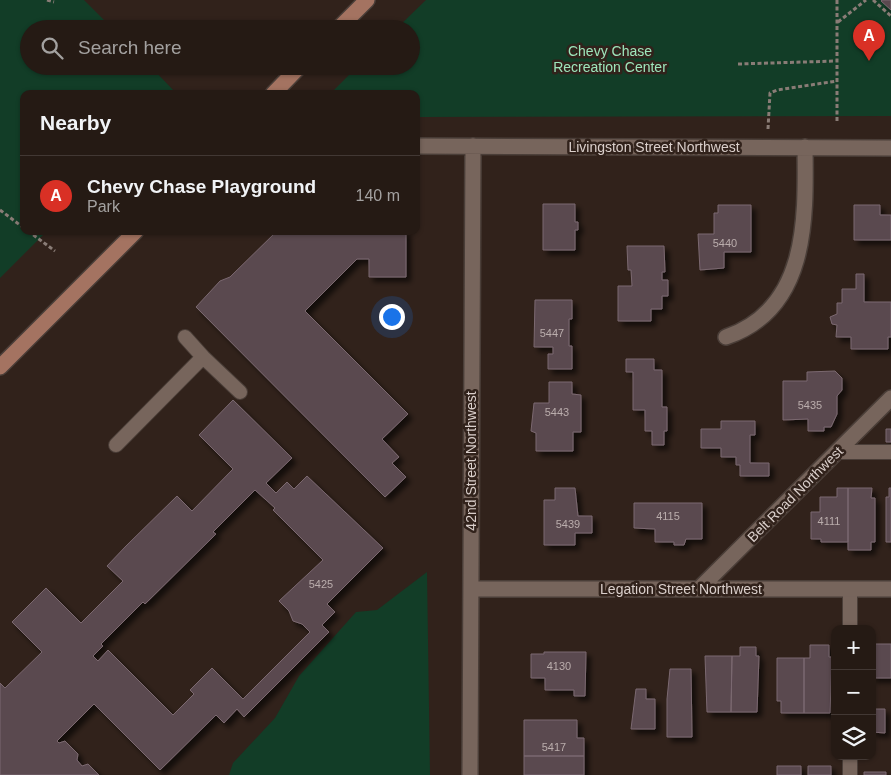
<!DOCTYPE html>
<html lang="en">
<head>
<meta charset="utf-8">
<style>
  :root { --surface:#251a14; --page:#312722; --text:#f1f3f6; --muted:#a3a1a0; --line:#423834; --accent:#d93025 }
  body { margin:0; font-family:Helvetica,sans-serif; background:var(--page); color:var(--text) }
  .controls { position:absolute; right:15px; bottom:15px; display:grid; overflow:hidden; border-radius:10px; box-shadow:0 1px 4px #0004 }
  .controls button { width:45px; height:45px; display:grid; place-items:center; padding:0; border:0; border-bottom:1px solid var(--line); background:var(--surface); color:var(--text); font:25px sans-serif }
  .you { position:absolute; left:391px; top:316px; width:18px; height:18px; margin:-12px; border:4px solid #fff; border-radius:50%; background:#1a73e8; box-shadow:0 0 0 8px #1a73e833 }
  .badge { display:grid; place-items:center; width:32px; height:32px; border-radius:50%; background:var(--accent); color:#fff; font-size:16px; font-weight:700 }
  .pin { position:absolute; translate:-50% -41px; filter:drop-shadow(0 1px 2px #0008) }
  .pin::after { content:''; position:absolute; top:26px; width:18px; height:15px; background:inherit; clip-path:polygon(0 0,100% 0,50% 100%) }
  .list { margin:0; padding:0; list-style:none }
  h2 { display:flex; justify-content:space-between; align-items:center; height:65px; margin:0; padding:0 20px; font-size:21px }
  h2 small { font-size:16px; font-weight:400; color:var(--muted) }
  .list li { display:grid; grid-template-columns:32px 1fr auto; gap:15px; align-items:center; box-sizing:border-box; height:80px; padding:0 20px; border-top:1px solid var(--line) }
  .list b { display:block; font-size:19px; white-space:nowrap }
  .list p { margin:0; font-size:16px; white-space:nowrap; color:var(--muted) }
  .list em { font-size:16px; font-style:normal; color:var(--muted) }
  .icon { flex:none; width:28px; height:28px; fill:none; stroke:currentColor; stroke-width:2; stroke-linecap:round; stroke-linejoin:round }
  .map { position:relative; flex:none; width:891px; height:775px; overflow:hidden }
  .search { position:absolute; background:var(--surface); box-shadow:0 1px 4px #0004; left:20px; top:20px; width:400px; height:55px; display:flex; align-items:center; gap:12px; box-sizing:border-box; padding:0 18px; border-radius:28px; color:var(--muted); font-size:19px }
  .panel { position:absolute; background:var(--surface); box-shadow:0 1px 4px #0004; left:20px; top:90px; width:400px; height:145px; border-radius:10px }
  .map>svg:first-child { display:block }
  .green { fill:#123d27 }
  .building { fill:#5a4850; stroke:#7b6970; fill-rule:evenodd; filter:url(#shadow) }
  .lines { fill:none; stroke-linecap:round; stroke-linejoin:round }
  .lane-casing { stroke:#4a3e38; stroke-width:16 }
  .street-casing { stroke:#4a3e38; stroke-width:18 }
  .primary-casing { stroke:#4a3e38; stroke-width:18 }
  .path { stroke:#897c76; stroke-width:3; stroke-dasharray:4 2.5; stroke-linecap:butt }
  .lane { stroke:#77655c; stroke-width:14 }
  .street { stroke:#77655c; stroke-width:15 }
  .primary { stroke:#a47361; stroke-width:15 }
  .labels { text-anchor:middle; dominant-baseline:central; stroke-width:5; stroke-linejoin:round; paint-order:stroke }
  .number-label { font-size:11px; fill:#baadac }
  .park-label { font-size:14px; fill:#9de5bb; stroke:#31221b }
  .street-label { font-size:14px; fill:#dacfcb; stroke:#31221b }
</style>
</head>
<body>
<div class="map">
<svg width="891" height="775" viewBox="0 0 891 775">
  <defs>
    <filter id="shadow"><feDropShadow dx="4.5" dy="4.5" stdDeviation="2.5" flood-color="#0009"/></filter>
  </defs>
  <rect width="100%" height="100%" fill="#31221b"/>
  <path class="green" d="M0 0H84L113 29H29V66H150L177 94H24V231H47L0 278Z
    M426 0H891V116L416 117V94H330L358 66H411V29H396Z
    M427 572 430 775H229L233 763 275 718 299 676 356 612 377 610Z"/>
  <path class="building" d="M891 0V10L881 1 882 0Z
    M543 204H575V222H578V230H575V250H543Z
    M718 205H751V252H724V268L700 270 698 234H714V213H718Z
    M854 205H880V215H891V240H854Z
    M277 231H406V277H369V259H357L305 311 408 414 382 439 399 457 392 463 406 477 385 497 196 307 220 281 230 277Z
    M627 246H664L665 272H662V280H668V296H662V309H651V321H618V286H632L631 270H628Z
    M856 274H864V302H891V337H888V349H851V337H836L837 325 832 324 830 317 837 314V303H842V289H856Z
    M535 300H572V319H569V346H572V369H548V354H553V347H534Z
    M626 359H654V370H662V407H667V431H664V445H652V431H645V410H633V372H626Z
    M835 371 842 378V390L837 396V414L831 427H824V431H808V419L783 420V381H807V372Z
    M549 382H572V394L581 395V432H573V451H536V433L531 431 534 403H549Z
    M233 400 292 458 266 483 276 493 287 482 294 489 307 476 383 548 327 604 335 612 322 625 329 632 244 717 237 709 224 723 216 715 160 770 94 704 57 741 59 743 65 741 78 754 77 760 82 766 88 764 99 775H0V683L5 688 42 652 12 622 46 588 81 623 123 581 107 566 126 546 177 496 192 511 233 469 199 435ZM255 490 275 508 273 510 323 560 279 601 289 611 293 621 302 624 310 632 243 699 212 668 190 690 194 694 173 715 108 650 98 661 93 656 103 646 101 644 143 602 145 604 216 534 213 532Z
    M721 421H755V435H750V463H769V476H740V465H736V457H721V448H701V429H721Z
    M886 429H891V442H886Z
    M555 488H575L578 516H592V533H575V545H544V500H555Z
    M837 488H848V542H821V539H811V512H820V497H837Z
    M848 488H872L871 498H875V542H871V550H848Z
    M889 488H891V542H886V497H889Z
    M634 503H702V539H686L684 545H674V542H655V529L634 528Z
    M872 644H891V678H872Z
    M810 645H829V657H832L830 713H804V658H810Z
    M740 647H756V656H759L757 712H731L732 656H740Z
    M544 652H586L585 696H574V690H545V678H531V654H544Z
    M705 656H732L731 712H707Z
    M777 658H804V713H781V701H777Z
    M670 669H691L692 737H667V699Z
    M636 689H646V699H655V729H631Z
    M872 709H885V733L872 732Z
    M524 720H577V738H584V756H524Z
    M524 756H584V775H524Z
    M777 766H801V775H777Z
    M808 766H831V775H808Z
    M864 772H886V775H864Z"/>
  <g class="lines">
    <defs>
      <path id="lane" d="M203 357 240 392
        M116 445 203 357 185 337
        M837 452H891
        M850 589V629
        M850 756V775"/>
      <path id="street" d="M416 146 891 148
        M726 337C808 309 806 220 805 147
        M471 589H891
        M699 589 891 398
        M470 775 473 146"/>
      <path id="primary" d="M338 29 367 0
        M273 94 300 66
        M0 367 136 231"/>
    </defs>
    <use href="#lane" class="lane-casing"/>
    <use href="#street" class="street-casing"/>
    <use href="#primary" class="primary-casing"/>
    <path class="path" d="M47 0 54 2
      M837 0V121
      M873 0 891 16
      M838 22 866 0
      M738 64 837 61
      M768 129 770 93 777 90 837 81
      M0 210 24 228
      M28 231 55 251"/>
    <use href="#lane" class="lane"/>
    <use href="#street" class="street"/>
    <use href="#primary" class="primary"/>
  </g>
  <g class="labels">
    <g class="number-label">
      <text x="725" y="243">5440</text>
      <text x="552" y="333">5447</text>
      <text x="810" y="405">5435</text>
      <text x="557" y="412">5443</text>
      <text x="668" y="516">4115</text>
      <text x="829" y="521">4111</text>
      <text x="568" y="524">5439</text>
      <text x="321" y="584">5425</text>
      <text x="559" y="666">4130</text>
      <text x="554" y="747">5417</text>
    </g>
    <g class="park-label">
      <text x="610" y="51">Chevy Chase<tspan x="610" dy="16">Recreation Center</tspan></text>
    </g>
    <g class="street-label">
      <text x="654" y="147">Livingston Street Northwest</text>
      <text transform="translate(471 461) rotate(-90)">42nd Street Northwest</text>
      <text transform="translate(795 494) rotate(-45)">Belt Road Northwest</text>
      <text x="681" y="589">Legation Street Northwest</text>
    </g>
  </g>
</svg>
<div class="controls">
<button>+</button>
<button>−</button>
<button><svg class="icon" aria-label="layers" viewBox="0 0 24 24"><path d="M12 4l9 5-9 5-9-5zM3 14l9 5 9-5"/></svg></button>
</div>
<div class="you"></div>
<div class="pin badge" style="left:869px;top:61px">A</div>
<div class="search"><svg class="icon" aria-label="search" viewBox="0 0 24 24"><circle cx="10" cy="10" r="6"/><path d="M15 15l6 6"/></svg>Search here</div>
<section class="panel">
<h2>Nearby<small></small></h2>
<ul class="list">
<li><span class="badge">A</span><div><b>Chevy Chase Playground</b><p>Park</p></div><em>140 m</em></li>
</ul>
</section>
</div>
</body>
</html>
